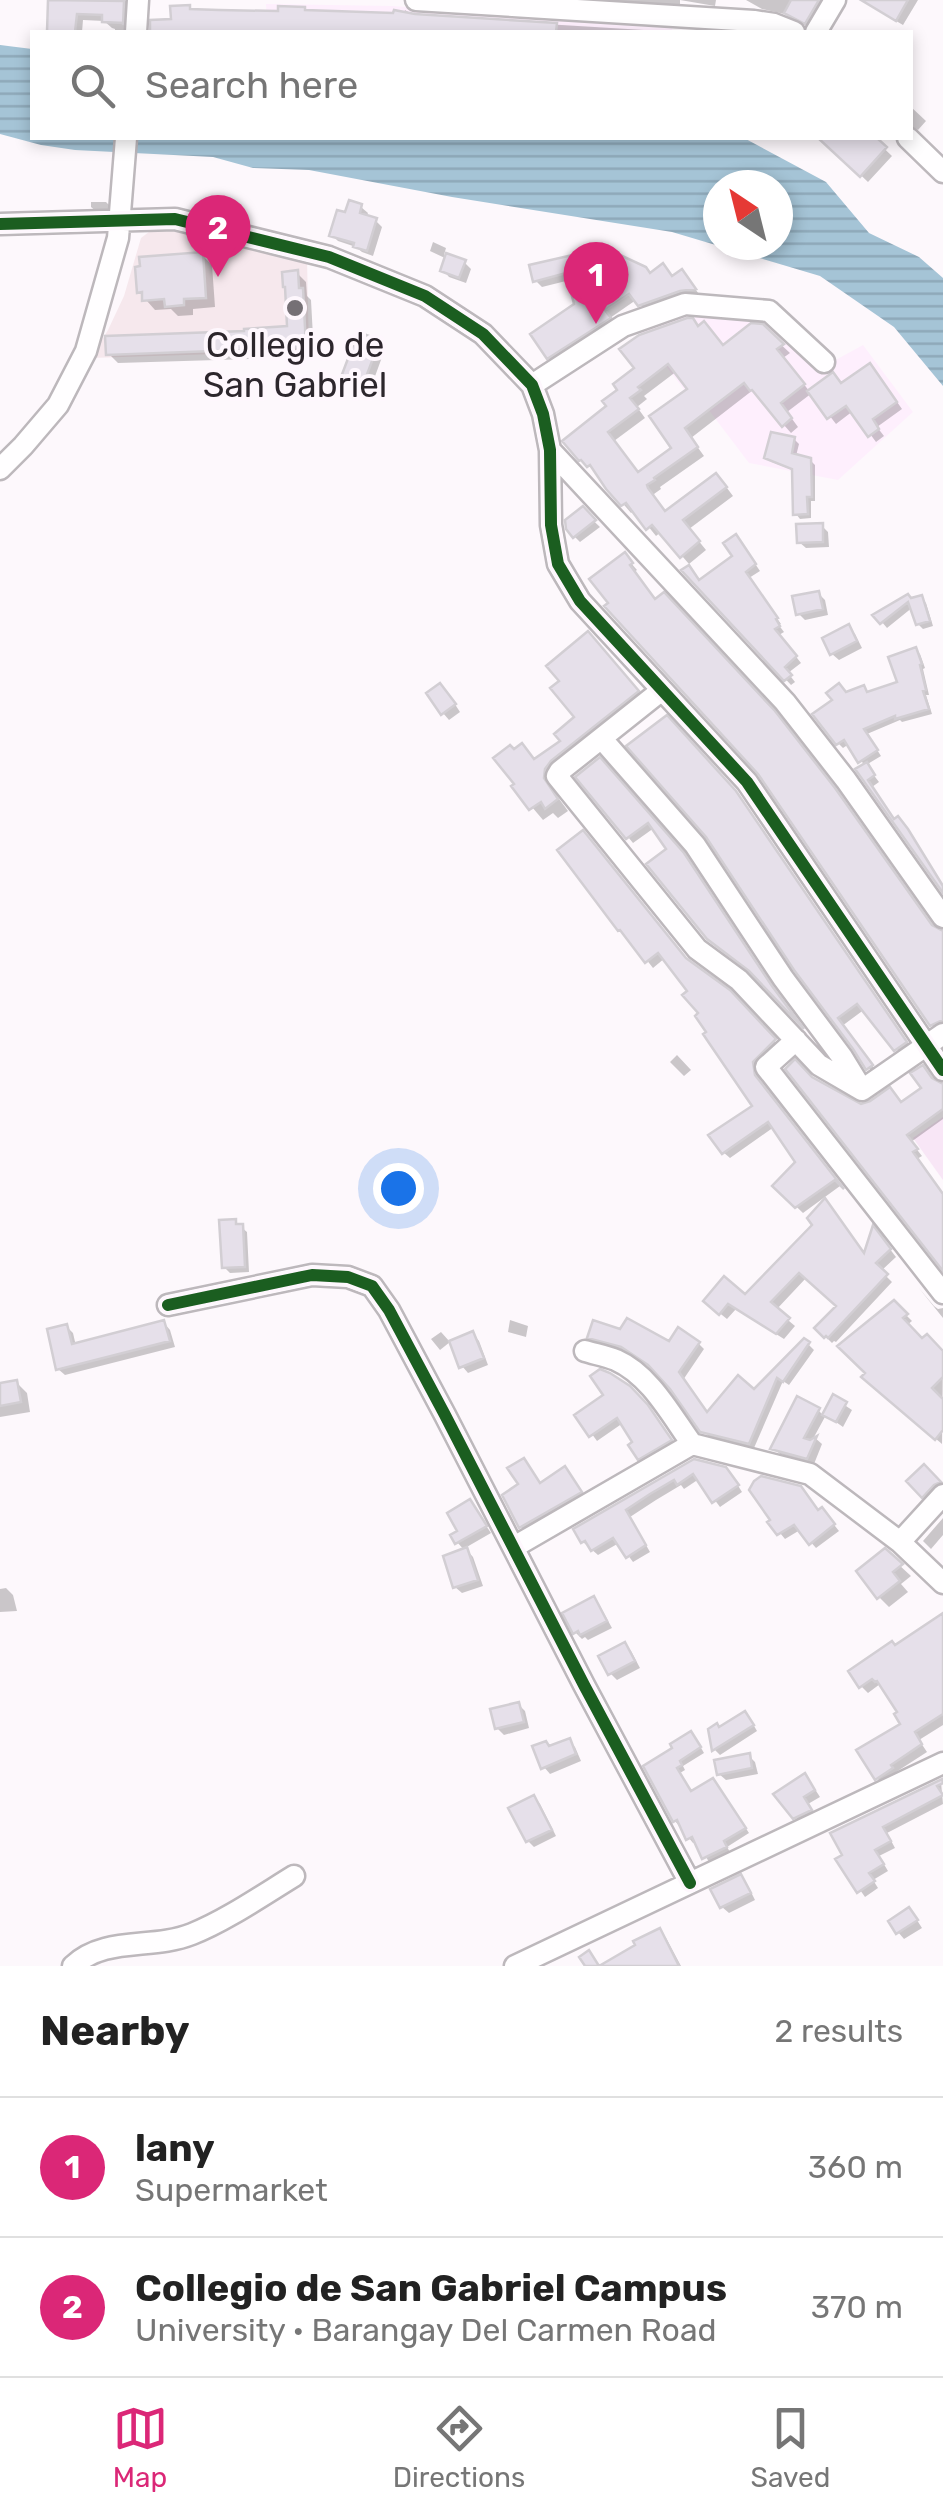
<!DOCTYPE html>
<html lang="en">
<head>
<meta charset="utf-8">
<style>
  :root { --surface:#fff; --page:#f2f2f2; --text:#222; --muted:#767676; --line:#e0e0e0; --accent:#db2777 }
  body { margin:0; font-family:Rubik,sans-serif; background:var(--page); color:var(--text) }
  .compass { position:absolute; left:703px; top:170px; width:90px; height:90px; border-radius:50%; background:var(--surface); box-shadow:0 5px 15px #0003; rotate:325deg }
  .you { position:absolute; left:398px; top:1188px; width:35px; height:35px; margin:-25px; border:8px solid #fff; border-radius:50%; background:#1a73e8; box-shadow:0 0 0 15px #1a73e833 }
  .badge { display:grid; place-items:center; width:65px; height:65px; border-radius:50%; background:var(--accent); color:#fff; font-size:32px; font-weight:700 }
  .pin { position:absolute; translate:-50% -82px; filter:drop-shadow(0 2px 5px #0008) }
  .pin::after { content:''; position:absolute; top:52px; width:35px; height:30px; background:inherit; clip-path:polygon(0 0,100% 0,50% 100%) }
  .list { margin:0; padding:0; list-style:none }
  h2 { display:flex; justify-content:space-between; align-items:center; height:130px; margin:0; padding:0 40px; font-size:42px }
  h2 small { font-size:32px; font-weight:400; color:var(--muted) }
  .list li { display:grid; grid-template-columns:65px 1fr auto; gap:30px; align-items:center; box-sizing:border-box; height:140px; padding:0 40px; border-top:2px solid var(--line) }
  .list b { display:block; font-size:38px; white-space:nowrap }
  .list p { margin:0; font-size:32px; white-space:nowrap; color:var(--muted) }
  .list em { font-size:32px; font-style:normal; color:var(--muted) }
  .icon { flex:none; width:55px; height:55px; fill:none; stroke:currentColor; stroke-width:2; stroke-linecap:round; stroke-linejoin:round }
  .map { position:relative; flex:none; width:943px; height:1966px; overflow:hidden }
  .search { position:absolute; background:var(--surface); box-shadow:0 5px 15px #0003; left:30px; right:30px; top:30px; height:110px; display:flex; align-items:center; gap:25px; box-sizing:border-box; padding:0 35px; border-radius:0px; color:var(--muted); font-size:38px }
  .sheet { height:410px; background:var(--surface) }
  nav { display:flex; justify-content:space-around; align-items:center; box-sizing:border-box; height:140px; border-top:2px solid var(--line); background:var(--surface); font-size:28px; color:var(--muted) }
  nav a { display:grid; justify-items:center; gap:5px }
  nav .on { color:var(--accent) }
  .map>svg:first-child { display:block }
  .built { fill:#feeffd }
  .education { fill:#f6e8ed }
  .pitch { fill:#f8e6f6 }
  .water { fill:url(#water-rules); fill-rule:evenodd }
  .shadow { fill:#0003; fill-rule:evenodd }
  .building { fill:#e6e0ea; stroke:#d2ced3; stroke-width:2.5; fill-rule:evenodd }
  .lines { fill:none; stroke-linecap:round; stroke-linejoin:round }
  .minor-casing { stroke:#bdb8bc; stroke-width:25 }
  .minor { stroke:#fffeff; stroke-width:20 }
  .cycleway-casing { stroke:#fef7fd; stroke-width:19 }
  .cycleway { stroke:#1b5e20; stroke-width:12 }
  .poi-dot { fill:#757075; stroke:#fef7fd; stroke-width:4 }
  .labels { text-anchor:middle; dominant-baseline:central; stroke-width:8; stroke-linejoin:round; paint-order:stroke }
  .poi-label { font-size:35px; fill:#2c262c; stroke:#fef7fd }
</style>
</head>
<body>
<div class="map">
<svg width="943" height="1966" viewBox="0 0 943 1966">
  <defs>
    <pattern id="water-rules" width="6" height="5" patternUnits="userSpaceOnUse" patternTransform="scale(2.5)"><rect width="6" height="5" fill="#a5c4d6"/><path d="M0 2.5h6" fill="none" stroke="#8ea8b8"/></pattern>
  </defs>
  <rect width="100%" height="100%" fill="#fdf8fc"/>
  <path class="built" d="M266 4 392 6 672 25V32H267Z
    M687 306 773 317 823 367 863 345 913 412 838 480 749 463 692 388 686 392 638 330Z"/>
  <path class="education" d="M158 225 307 259 309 351 91 358 108 330 124 296 141 238Z"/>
  <path class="pitch" d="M943 1117V1180L913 1138Z"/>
  <path class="water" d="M0 45 32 49V138H744L826 182 869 233 919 257 943 278V386L894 327 820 276 672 232 452 197 309 170 253 168 213 157 75 150 41 145 0 134ZM718 185H778V245H718Z"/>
  <path class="shadow" d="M50 0H94L119 3V0H125L131 6 129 32H115V29L112 28 104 21 83 20 82 32H52L50 31Z
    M560 0H716L715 6 680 0V6Z
    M746 0H828L812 29 789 15 762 9Z
    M869 0H918L903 25 874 8 868 2Z
    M189 7 193 12H307L403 17 405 10 415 16 677 32H151L153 23 174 21Z
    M910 106 926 121 918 130 910 125Z
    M834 138H850L855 143 860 138H873L892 156 868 182 828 144Z
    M91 202H106L112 208V213H98L91 207Z
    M361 207 368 213 366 218 376 221 382 227 373 256 362 252 356 247 338 241 332 235 347 215Z
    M433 242 446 248 444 255 464 262 471 269 466 283 449 277 443 270 447 259 430 251Z
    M590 254 597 261 603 286 651 275 689 279 700 296 647 312 636 300 610 318 616 325 555 364 549 358 577 305 570 280 542 287 535 280Z
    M202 255 212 265 215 307 193 309V315L178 316 171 309 155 310 139 292Z
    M297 273 306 282 307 296 311 300 314 355 290 357 288 354 249 357 250 359 118 363 109 354 290 329Z
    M762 327 790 353 783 358 810 392 842 385 876 372 902 409 877 427 884 436 876 442 853 411 836 424 812 393 787 412 798 427 791 433 753 390 691 438 704 456 660 487 661 489 654 494 655 499 666 514 724 484 733 496 689 529 706 550 689 564 661 532 656 536 635 510 631 513 597 473 565 442 699 328 724 347ZM677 371 691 390 674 449 639 474 614 441 645 418 637 407 647 399 644 396Z
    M378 343 385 349 370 390 351 383 344 376Z
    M794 439 799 444 796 456 810 460 815 465V501H811V518L800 519 796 514 795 471 772 462 767 458Z
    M582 510 600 527 580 542 574 536Z
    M822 526 828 532 829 547 806 548 799 542Z
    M741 543 760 571 749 578 781 624H778L784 632 779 635 801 663 788 673 795 682 791 685 685 571 700 582 736 557Z
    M630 562 637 570 634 572 656 602 935 930 943 932V1029L938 1031 932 1025 760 773 607 607Z
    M818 593 825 600 828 615 805 620 798 613Z
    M921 598 926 603 933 626 923 629 918 624 913 607 887 628 876 615 882 610Z
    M848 628 855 634 862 648 839 660 832 654Z
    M599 646 648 704 556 781 554 792 568 811 558 818 553 813 543 820 515 787 535 761 563 741 578 717Z
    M915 650 920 654 925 668 923 669 929 695H926L932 714 902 722 900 720 867 734 881 756 866 765 879 782 872 787 859 770 865 766 849 744 843 748 838 743 846 695 863 688 869 694 900 684Z
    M447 692 460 712 449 720 443 713Z
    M599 760 689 862 784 1004 756 975 708 937 650 865 670 850 654 828 633 843 579 777Z
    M742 800 912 1049 902 1056 865 1009 842 1026 878 1073 874 1075 796 969Z
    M619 929 688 962 728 992 780 1047 759 1068 760 1083 840 1186 803 1213 775 1186 799 1162 774 1127 730 1158 723 1152 755 1106 690 991 665 958 653 968 627 935Z
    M677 1055 691 1070 684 1076 670 1062Z
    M810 1079 856 1105H902L938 1085 943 1086V1119L911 1142 922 1156 917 1159 943 1196V1267Z
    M235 1222 247 1232 249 1272 230 1273 224 1267Z
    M816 1225 865 1256 879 1235 896 1257 881 1271 892 1282 836 1342 834 1341 832 1343 817 1328 839 1306 807 1277 776 1310 795 1326 784 1339 736 1309 727 1319 712 1307 746 1297Z
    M918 1287 934 1306 938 1309 943 1308V1318Z
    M894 1303 912 1321 907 1325 923 1342 943 1355 942 1444 870 1383Z
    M510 1320 528 1326 526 1337 508 1332Z
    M164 1323 170 1330 175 1347 65 1375 58 1369 66 1326 73 1333 76 1346Z
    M441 1332 450 1342 440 1350 431 1339Z
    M473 1334 479 1341 488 1365 468 1373 462 1366Z
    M590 1337 669 1344H699L704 1349 683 1380 708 1415 754 1392 805 1341 814 1350 789 1385 783 1381 754 1448 709 1437 655 1369 629 1352 596 1343Z
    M16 1382 27 1393 30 1412 0 1417V1385Z
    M834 1398 852 1410 843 1427 826 1415 814 1437 822 1444 814 1464 780 1454 773 1448 798 1400 818 1410 824 1416Z
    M645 1404 676 1446 645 1464 640 1458 636 1443 623 1423 597 1441 578 1415Z
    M694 1461 732 1476 742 1492 720 1507 699 1479 684 1489 681 1485 656 1500 630 1517 650 1552 633 1562 619 1543 598 1555 583 1542 576 1530Z
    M924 1467 943 1487 930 1502 909 1481Z
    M570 1475 585 1498 526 1532 521 1527 541 1485Z
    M470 1502 491 1533 465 1548 473 1557 483 1586 462 1593 455 1587 465 1551 457 1542Z
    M819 1513 827 1516 839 1531 816 1548 800 1530 785 1539 771 1522Z
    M943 1518V1535L931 1549 923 1541Z
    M885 1552 911 1576 901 1584 908 1592 889 1607 879 1597Z
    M6 1588 13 1595 17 1611 0 1612V1589Z
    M594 1599 600 1606 612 1628 588 1640 585 1637 582 1639 575 1632Z
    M943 1616V1725L919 1740 927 1752 896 1772 898 1775 883 1785 877 1778 904 1725 901 1713 880 1684 868 1693 861 1686 896 1648Z
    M625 1645 631 1651 640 1668 617 1680 610 1673Z
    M519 1705 525 1711 529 1728 504 1735 497 1728Z
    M750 1719 757 1731 720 1755 715 1750 711 1730Z
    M696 1739 704 1753 683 1766 685 1770 680 1773 692 1793 718 1786 749 1833 727 1847 730 1852 709 1862 697 1842 693 1843 675 1821 646 1767Z
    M569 1741 575 1747 581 1761 550 1774 544 1767 551 1748Z
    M749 1756 755 1762 758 1774 726 1780 719 1774Z
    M941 1782 943 1804 887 1833 895 1848 879 1856 888 1871 873 1880 878 1888 865 1897 839 1860Z
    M811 1783 820 1797 808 1804 816 1817 801 1824 793 1814Z
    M534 1798 540 1804 556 1836 534 1847 528 1841Z
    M740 1877 747 1884 755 1900 729 1913 722 1907 714 1890Z
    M915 1917 922 1928 904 1939 898 1932Z
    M659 1931 666 1938 681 1966H604Z"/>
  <path class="building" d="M48 0 124 1 123 25V23L102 22V15L77 14 75 32H47Z
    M791 0H819L805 24 784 13Z
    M861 0H908L896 21Z
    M190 5V9L219 10 278 11V6L305 7V10L393 13 394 10 415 14 557 23 556 32H150V20L171 19 170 6Z
    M818 138H877L887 147 860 177Z
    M349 200 362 204 360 213 377 218 367 251 353 247 354 243 329 236 337 210 345 212Z
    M590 251 600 288 616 253 646 267 650 273 663 263 672 276 682 269 696 289 680 291 638 306 629 294 605 310 611 318 547 359 530 334 574 304 566 273 533 282 529 265Z
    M203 252 206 298 184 299V305L165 307 164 299 142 301V292L137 293 135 267 140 266 139 257Z
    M446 253 466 260 459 278 440 271Z
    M298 270 299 288H303L306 347 278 348V346L241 348V350L106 355 105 336 244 331V329L287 326 285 287H283L282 272Z
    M687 318H693L698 326 704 321 723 345 751 323 763 324 784 344 777 349 805 384 781 403 792 418 782 427 752 390 750 391 744 383 685 428 698 447 654 478 655 480 647 485 648 488 665 511 716 473 727 487 683 520 700 541 680 558 652 525 646 530 626 503 621 506 606 489 590 465 587 467 581 460 579 461 562 441 606 406 602 401 617 390 613 384 634 368 619 349 639 335ZM668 364 687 389 649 416 671 448 638 472 608 432 639 409 630 398 641 390 638 387Z
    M358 332 380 340 363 385 341 377Z
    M870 363 897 402 873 419 879 429 868 437 846 406 827 419 807 391 833 372 841 383Z
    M771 432 795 437 792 453 811 458 812 497H807L808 514 793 515 792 469 764 458Z
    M583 506 596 520 573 538 566 529 565 520Z
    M823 523V542L797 543 796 524Z
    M736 534 756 564 746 572 778 618 776 619 780 626 775 629 797 656 785 667 792 675 784 681 681 570 689 565 699 580 732 556 723 543Z
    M625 552 633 563 630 565 655 599 664 592 775 711 835 788 932 925 943 931V1020L930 1026 758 774 604 606 608 603 589 579Z
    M819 591 823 609 796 615 792 596Z
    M908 594 911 598 922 595 930 621 916 625 908 602 880 624 872 615Z
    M849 624 857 641 830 655 822 638Z
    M588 631 639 691 551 761 545 769 544 778 558 799 545 809 541 802 529 810 511 786 514 784 493 758 510 745 514 749 522 743 534 759 560 741 554 734 574 717 550 688 559 681 546 666Z
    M916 647 922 664 920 665 926 690 923 691 929 709 895 719V716L864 729 878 750 858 763 844 740 836 745 812 714 832 700 826 693 839 683 846 692 864 685 867 692 897 682 888 657Z
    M440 683 456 704 441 715 426 693Z
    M667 715 736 791 907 1042 894 1051 857 1004 838 1018 873 1065 866 1070 853 1049 794 970 706 837 626 746Z
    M600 757 684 853 772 986 804 1029 749 971 707 939 646 864 666 849 648 823 626 839 575 777Z
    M867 762 875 775 868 780 894 819 898 816 908 829 943 886V893L855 769Z
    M583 830 686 958 730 990 776 1039 753 1062 755 1075 844 1189 835 1180 795 1208 772 1186 795 1162 768 1122 722 1154 708 1135 752 1106 707 1040 703 1034 706 1032 695 1016 698 1013 682 995 687 991 658 953 645 963 620 930 618 931 557 850Z
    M795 1059 812 1077 861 1104 870 1101 890 1087 901 1102 921 1088 910 1073 923 1065 932 1078 943 1084V1109L907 1135 918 1149 913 1152 943 1194V1271L785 1069Z
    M825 1198 864 1253 873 1225 891 1249 876 1263 888 1274 828 1338 826 1336 824 1338 814 1328 836 1306 799 1273 771 1302 790 1318 776 1334 728 1304 719 1315 703 1301 724 1276 745 1294 812 1225 807 1218Z
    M236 1219V1224H243L245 1267 222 1268 219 1220Z
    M894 1300 908 1314 903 1318 922 1338 927 1334 943 1351V1377L932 1388 943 1399V1430L935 1440 861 1377 865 1373 837 1346Z
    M627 1318 669 1341 678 1327 700 1342 679 1372 707 1412 738 1375 754 1389 804 1338 810 1342 783 1382 777 1378 749 1444 700 1432 670 1389 648 1365 621 1347 587 1338 593 1320 620 1329Z
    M164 1320 170 1341 56 1370 47 1329 67 1324 72 1344Z
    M473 1331 484 1358 459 1368 449 1341Z
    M600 1369 610 1373 630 1386 648 1405 672 1440 638 1460 628 1445 632 1442 617 1418 589 1437 574 1415 603 1395 590 1376Z
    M17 1380 21 1402 0 1406V1383Z
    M833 1394 847 1402 836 1422 822 1415Z
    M797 1396 820 1408 804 1438 810 1440 817 1436 807 1459 770 1449Z
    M524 1458 540 1483 565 1466 582 1492 519 1528 502 1495 518 1484 507 1468Z
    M694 1459 726 1467 739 1485 712 1503 693 1474 677 1485 674 1480 650 1494 626 1510 646 1545 626 1558 613 1538 591 1551 585 1541 581 1543 573 1529Z
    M924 1464 941 1482 934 1485 922 1498 906 1481Z
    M761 1476 801 1486 818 1510 822 1507 835 1524 809 1545 794 1525 777 1535 767 1522 770 1520 749 1490 754 1481Z
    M470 1499 487 1526 455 1544 450 1535 457 1531 447 1513Z
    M467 1547 478 1580 453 1588 443 1556Z
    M885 1548 903 1564 893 1572 900 1581 877 1599 856 1571Z
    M594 1596 607 1621 580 1635 578 1631 573 1634 562 1613Z
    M943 1613V1714L915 1732 922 1744 891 1765 893 1768 875 1780 856 1750 900 1724 894 1714 897 1712 877 1681 875 1682 872 1679 859 1688 848 1671 892 1641 895 1645Z
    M625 1642 635 1661 608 1675 598 1656Z
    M519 1702 524 1722 495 1729 490 1709Z
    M745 1711 754 1725 712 1751 708 1729 717 1723 719 1727Z
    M691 1731 701 1747 680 1761 682 1765 677 1768 691 1791 713 1778 746 1828 724 1841 727 1847 702 1859 692 1837 686 1840 677 1820 673 1822 643 1766 672 1748 670 1744Z
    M570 1738 576 1754 541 1769 532 1746 546 1741 549 1746Z
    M750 1753 752 1768 717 1775 714 1760Z
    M805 1773 815 1790 804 1797 812 1810 793 1819 773 1794Z
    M942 1779 943 1783 937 1786 943 1795 883 1827 891 1841 875 1850 884 1864 869 1873 875 1881 857 1893 835 1859 842 1855 830 1833Z
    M534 1795 552 1830 526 1842 508 1808Z
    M741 1874 751 1893 720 1908 710 1889Z
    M909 1907 918 1920 896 1934 888 1921Z
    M660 1928 679 1966H585L579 1957 589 1950 599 1966 635 1945 633 1941Z"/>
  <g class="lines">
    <defs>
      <path id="minor" d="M416 0 754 21 774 24 794 32
        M136 32 138 0
        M816 32 835 0
        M908 138 943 172
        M0 224 175 219 329 257 425 296 483 334 532 385 543 414 550 450 551 525 558 564 580 601 747 782 943 1070
        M532 385 623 326 685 304 769 311 824 362
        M550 450 785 702 846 780 943 917
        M0 469 23 446 58 405 86 351 118 238 126 138
        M662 690 560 771 557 776 697 949 739 980 819 1065 862 1090
        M602 739 695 845 783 978 842 1057 861 1088
        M796 1040 766 1067 943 1293
        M862 1090 943 1034
        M168 1305 312 1275 348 1277 372 1286 389 1310 445 1415 584 1685 690 1883
        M585 1351C595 1354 606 1356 616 1360 650 1375 671 1415 692 1444L810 1474 900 1542 943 1583
        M900 1542 943 1495
        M514 1547 692 1444
        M73 1966C105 1936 152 1950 192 1934 225 1921 263 1895 294 1876
        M515 1966 943 1763"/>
    </defs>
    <use href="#minor" class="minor-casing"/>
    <use href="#minor" class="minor"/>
    <defs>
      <path id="cycleway" d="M0 224 175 219 329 257 425 296 483 334 532 385 543 414 550 450 551 525 558 564 580 601 747 782 943 1070
        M168 1305 312 1275 348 1277 372 1286 389 1310 445 1415 584 1685 690 1883"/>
    </defs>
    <use href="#cycleway" class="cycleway-casing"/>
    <use href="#cycleway" class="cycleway"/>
  </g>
  <circle class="poi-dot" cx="295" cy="308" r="10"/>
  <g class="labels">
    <g class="poi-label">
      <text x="295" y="345">Collegio de<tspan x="295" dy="40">San Gabriel</tspan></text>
    </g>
  </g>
</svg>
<svg class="compass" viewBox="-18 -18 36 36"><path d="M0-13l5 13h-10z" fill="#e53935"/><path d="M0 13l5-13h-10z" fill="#767676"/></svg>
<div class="you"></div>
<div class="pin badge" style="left:596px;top:324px">1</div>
<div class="pin badge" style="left:218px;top:277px">2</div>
<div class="search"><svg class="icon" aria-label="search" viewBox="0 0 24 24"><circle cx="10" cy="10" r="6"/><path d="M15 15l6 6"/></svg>Search here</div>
</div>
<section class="sheet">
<h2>Nearby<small>2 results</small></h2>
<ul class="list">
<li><span class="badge">1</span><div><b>lany</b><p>Supermarket</p></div><em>360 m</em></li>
<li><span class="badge">2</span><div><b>Collegio de San Gabriel Campus</b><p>University · Barangay Del Carmen Road</p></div><em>370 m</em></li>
</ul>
</section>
<nav>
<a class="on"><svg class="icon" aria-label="map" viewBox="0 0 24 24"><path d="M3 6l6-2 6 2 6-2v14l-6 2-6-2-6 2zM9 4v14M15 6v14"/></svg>Map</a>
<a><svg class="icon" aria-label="directions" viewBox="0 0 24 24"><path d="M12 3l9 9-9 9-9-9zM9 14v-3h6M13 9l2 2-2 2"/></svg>Directions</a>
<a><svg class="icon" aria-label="saved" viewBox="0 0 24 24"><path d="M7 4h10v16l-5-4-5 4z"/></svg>Saved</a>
</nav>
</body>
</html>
